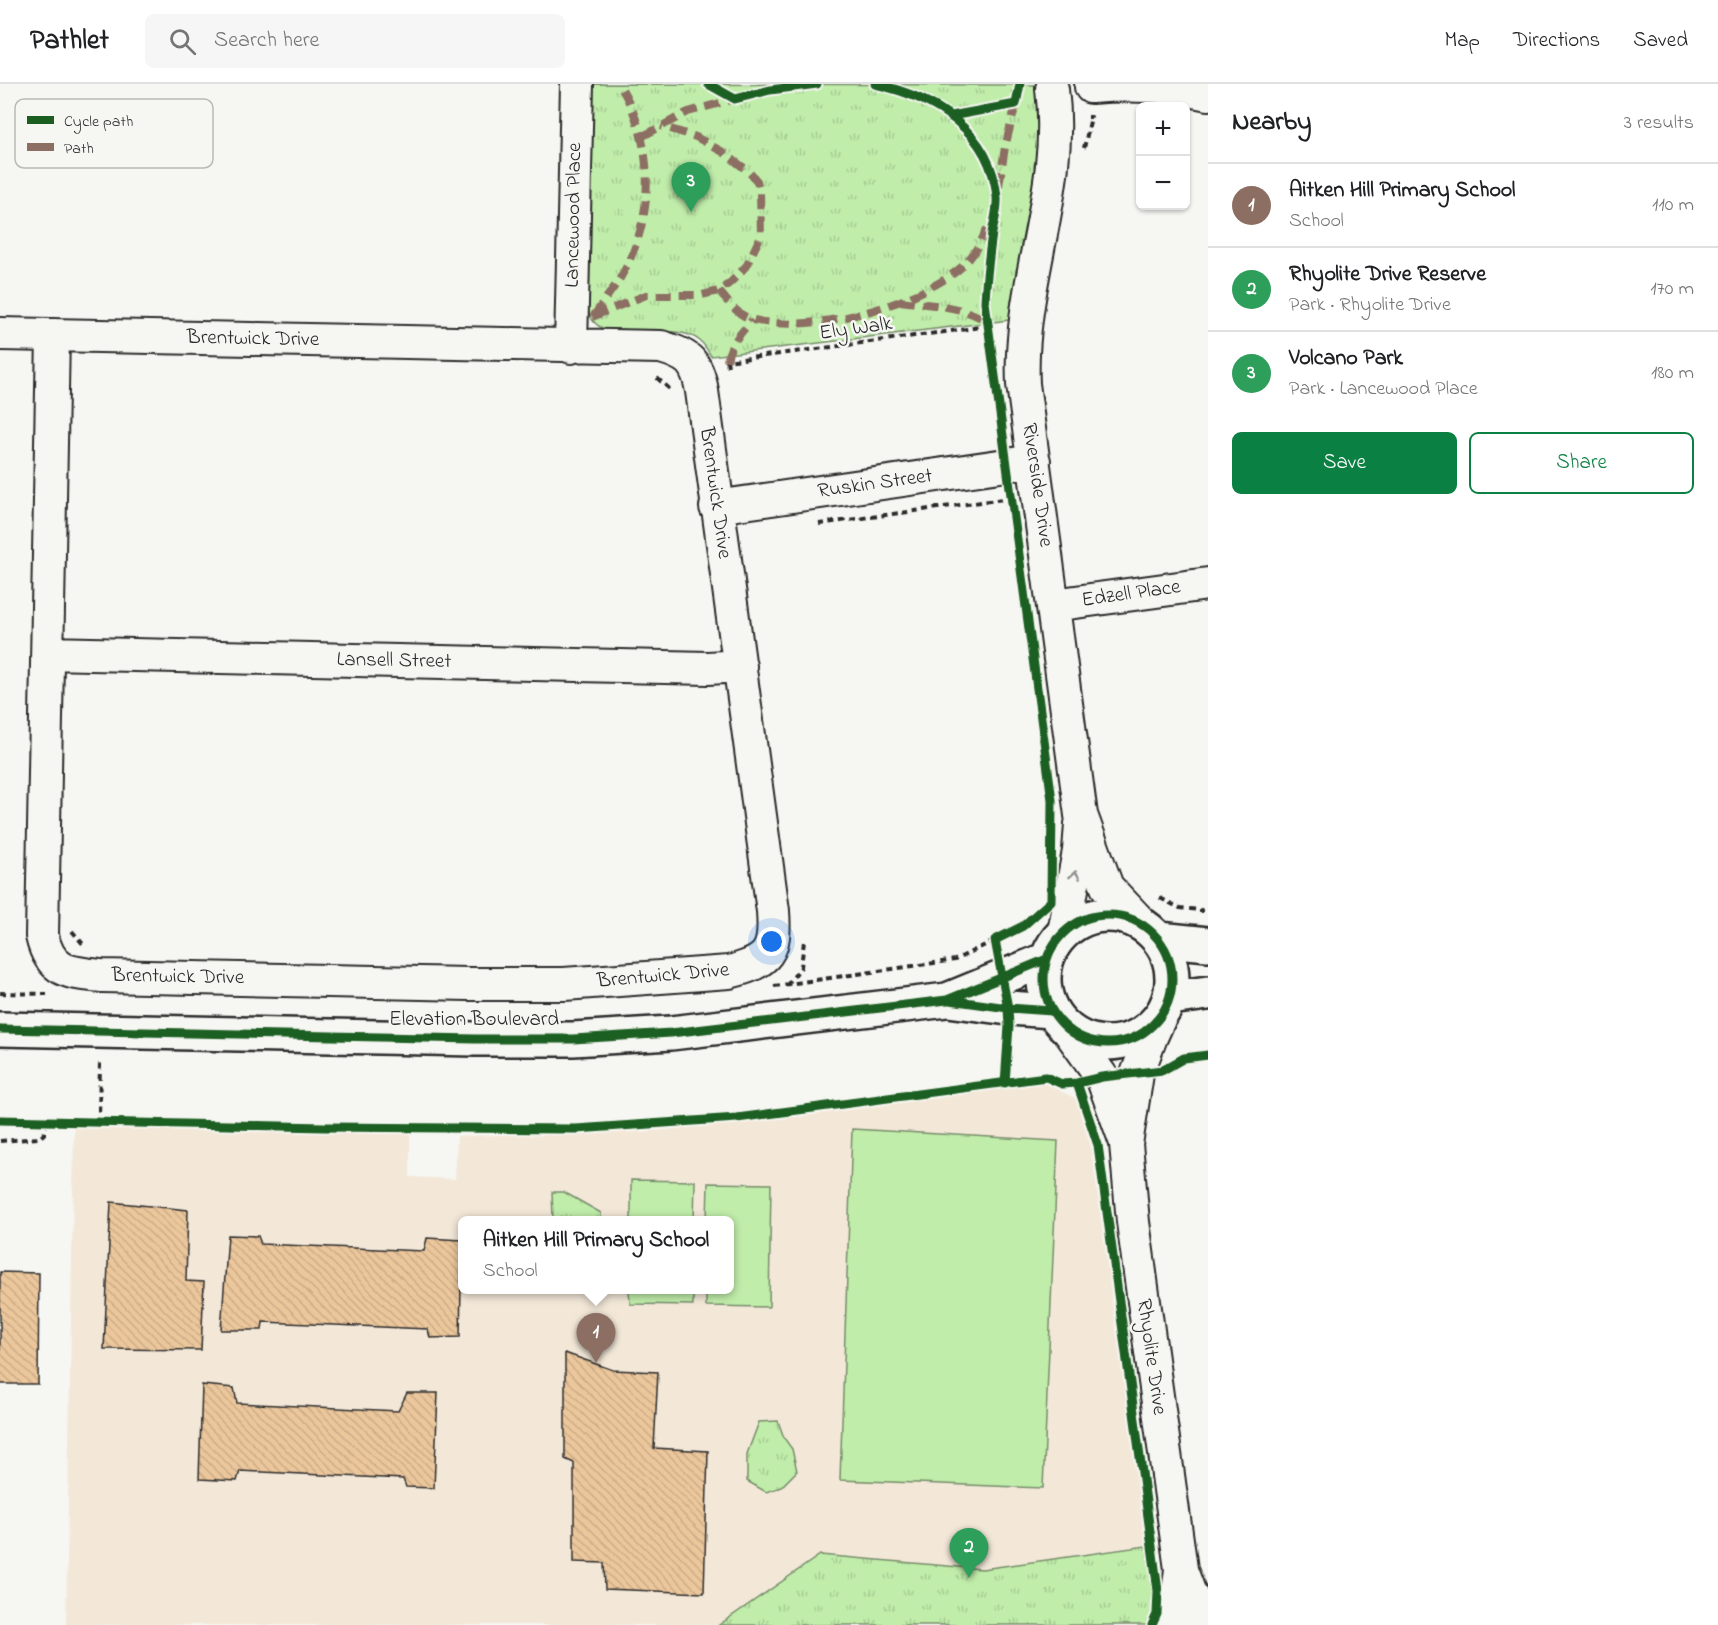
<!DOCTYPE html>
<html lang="en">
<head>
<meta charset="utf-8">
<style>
  :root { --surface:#fff; --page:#f6f6f6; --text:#202124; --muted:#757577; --line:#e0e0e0; --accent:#0b8043 }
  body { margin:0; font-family:"Indie Flower",sans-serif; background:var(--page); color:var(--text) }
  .controls { position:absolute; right:18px; top:18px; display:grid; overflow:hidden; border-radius:9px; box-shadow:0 2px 4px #0004 }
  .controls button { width:54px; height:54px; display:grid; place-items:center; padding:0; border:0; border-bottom:2px solid var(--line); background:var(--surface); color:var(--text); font:30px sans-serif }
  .you { position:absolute; left:772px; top:858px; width:21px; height:21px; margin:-15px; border:4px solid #fff; border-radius:50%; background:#1a73e8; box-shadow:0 0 0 9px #1a73e833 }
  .badge { display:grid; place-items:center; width:39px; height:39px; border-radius:50%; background:var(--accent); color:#fff; font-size:20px; font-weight:700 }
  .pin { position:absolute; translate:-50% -50px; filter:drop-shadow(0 2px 3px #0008) }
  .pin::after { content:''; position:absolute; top:32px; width:21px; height:18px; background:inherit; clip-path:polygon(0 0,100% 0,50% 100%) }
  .popup { position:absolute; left:458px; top:1132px; width:276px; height:78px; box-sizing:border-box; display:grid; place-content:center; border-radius:9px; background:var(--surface); filter:drop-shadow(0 2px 4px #0005); font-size:20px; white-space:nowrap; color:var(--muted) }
  .popup b { font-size:22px; color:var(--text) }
  .popup::after { content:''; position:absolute; left:50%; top:100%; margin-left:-12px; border:12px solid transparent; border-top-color:var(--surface) }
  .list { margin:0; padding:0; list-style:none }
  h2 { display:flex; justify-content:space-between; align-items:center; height:78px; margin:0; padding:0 24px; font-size:26px }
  h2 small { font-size:20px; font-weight:400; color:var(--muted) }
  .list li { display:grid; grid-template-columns:39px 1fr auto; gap:18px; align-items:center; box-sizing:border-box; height:84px; padding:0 24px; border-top:2px solid var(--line) }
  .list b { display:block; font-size:22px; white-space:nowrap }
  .list p { margin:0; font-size:20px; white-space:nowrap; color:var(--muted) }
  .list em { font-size:20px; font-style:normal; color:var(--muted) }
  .actions { display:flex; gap:12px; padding:18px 24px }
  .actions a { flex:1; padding:14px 0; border:2px solid var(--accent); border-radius:9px; text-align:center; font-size:21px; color:var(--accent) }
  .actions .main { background:var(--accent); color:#fff }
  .icon { flex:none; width:33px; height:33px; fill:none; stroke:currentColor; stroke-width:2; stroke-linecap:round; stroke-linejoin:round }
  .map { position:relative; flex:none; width:1208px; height:1541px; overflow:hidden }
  header { display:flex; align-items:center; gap:36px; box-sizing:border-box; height:84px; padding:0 30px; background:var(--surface); border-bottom:2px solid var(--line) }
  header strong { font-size:28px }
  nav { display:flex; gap:33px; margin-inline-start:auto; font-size:21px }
  .search { width:420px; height:54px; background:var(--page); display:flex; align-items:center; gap:15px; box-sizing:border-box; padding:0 21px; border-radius:9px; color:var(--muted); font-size:22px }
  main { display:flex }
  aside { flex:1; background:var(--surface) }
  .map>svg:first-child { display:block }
  .built { fill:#f3e8d8; fill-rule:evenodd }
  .green { fill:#c0edaa; stroke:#768c6a; stroke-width:1.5 }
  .park { fill:url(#park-tufts); stroke:#768c6a; stroke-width:1.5 }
  .building { fill:url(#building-back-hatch); stroke:#2b2b2b; stroke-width:1.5 }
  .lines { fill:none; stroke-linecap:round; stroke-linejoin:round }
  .street-casing { stroke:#2b2b2b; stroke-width:36 }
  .secondary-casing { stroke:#2b2b2b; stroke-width:38 }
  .path { stroke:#2b2b2b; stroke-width:4; stroke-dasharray:6 4.5; stroke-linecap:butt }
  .street { stroke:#f6f6f2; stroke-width:32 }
  .secondary { stroke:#f6f6f2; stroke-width:33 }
  .quiet { stroke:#8d6e63; stroke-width:8; stroke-dasharray:15 8; stroke-linecap:butt }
  .cycleway-casing { stroke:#f6f6f2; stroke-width:13 }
  .cycleway { stroke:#1b5e20; stroke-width:9 }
  .oneway { stroke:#90908e }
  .labels { text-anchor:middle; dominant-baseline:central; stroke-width:5; stroke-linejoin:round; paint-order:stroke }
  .street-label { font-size:21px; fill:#2b2b2b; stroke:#f6f6f2 }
  .key { fill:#f6f6f2; stroke:#b9b9b6; stroke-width:1.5 }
  .key-label { font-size:16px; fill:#2b2b2b }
</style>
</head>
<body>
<header>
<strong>Pathlet</strong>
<div class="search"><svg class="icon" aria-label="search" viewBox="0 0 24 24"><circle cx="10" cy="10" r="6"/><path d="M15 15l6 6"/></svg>Search here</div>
<nav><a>Map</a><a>Directions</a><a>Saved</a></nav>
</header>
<main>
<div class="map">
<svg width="1208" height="1541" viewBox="0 0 1208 1541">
  <defs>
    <pattern id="park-tufts" width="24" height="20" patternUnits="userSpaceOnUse" patternTransform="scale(1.5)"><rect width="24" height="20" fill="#c0edaa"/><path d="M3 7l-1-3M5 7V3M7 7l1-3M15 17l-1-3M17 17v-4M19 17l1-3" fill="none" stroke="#a5cb92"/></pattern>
    <pattern id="building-back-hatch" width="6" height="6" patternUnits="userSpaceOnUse" patternTransform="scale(1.5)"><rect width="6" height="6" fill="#ecc79c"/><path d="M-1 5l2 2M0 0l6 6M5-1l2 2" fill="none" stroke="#cbab87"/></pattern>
  </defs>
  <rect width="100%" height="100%" fill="#f6f6f2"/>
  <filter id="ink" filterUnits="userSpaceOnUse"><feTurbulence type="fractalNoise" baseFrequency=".0167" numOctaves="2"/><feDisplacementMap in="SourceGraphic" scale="12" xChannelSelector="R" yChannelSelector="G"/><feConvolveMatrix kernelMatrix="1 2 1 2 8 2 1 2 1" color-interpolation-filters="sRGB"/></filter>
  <g filter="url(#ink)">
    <path class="built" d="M1044 999 1075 1014 1091 1062 1146 1462 982 1485 820 1471 719 1541H66L74 1044 410 1049V1093L455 1095 457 1052 642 1048 804 1032ZM462 1136H730V1206H462Z"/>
    <path class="green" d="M852 1045 1058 1057 1043 1404 840 1396Z
      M631 1096 695 1097 694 1136H631Z
      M708 1099 771 1100 769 1223 706 1222V1206H730V1136H707Z
      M629 1206H693V1221L630 1220Z"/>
    <path class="park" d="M589 0 1034 1 1043 12 1045 45 1009 236 711 272C708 267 705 261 700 257 676 236 614 259 595 239 587 231 586 219 585 208Z
      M552 1108H564L601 1129V1136H553Z
      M778 1337 784 1354 792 1365 797 1387 781 1403 766 1408 747 1397V1370L759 1338Z
      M1146 1462C1150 1488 1156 1515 1150 1541H719L820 1471 982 1485Z"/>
    <path class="building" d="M111 1118 188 1126 186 1197 204 1198 201 1266 104 1265Z
      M228 1151 258 1152 261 1160 424 1167 427 1154 462 1156 460 1253 430 1254 428 1245 263 1238 262 1246H221Z
      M0 1188 39 1189 38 1300H0Z
      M565 1269 613 1286 658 1288 654 1364 708 1367 704 1509 605 1505 604 1479 574 1478V1379L565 1375Z
      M202 1301 234 1304 237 1319 398 1327 407 1309H438L434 1404 406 1403 403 1395 240 1387 237 1397 199 1395Z"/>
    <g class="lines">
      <defs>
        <path id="street" d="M1091 3C1131 0 1169 1 1208 10
          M1052 5C1065 105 1018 200 1023 300L1081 731 1107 803 1142 840
          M0 250 661 263C689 271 697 278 702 307L773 827C776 868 769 878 729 888L564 900H468L102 892C69 889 50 888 42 852L53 251
          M571 263 577 0
          M716 423 1034 377
          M1053 521 1208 500
          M48 569 708 584 740 582
          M1064 849 1079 767 1081 740
          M1160 933 1151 953 1137 990 1126 1060 1133 1138 1181 1485 1175 1541
          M1066 943 1102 993 1125 1056
          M1181 1486 1190 1510 1208 1541"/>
        <path id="secondary" d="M1044 895a64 64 0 1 1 128 0a64 64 0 1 1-128 0Z
          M1159 855 1208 860
          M1170 914 1208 909
          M948 916 1008 924 1052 927
          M0 945 475 955H573L671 949 947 916 1047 875"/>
      </defs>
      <use href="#street" class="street-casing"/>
      <use href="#secondary" class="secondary-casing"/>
      <path class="path" d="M1016 20 1025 21
        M1084 64 1091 33H1088
        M728 282 727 277 989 242
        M657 294 672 307
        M819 440 1011 414
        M1160 814 1180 824 1201 826V829
        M72 847 83 860
        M787 901 801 883 804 857
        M774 902 955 876 995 856
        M0 909 47 910
        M99 1038 100 976
        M0 1057 39 1054 44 1050 47 1037"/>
      <use href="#street" class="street"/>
      <use href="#secondary" class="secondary"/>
      <path class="quiet" d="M643 52 688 28 735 15
        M999 102 1005 63 1016 20
        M719 207C729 219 738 232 754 236 812 250 912 222 958 186 972 175 980 160 987 145
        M899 217C922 220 973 222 988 240
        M592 233 646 211H702L719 207 731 198 747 181 761 151 760 109 757 97 748 87 723 68 696 53 661 42
        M593 233C601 221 611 208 619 196 656 135 656 60 619 0
        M727 277C729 260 742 248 752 236"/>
      <defs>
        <path id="cycleway" d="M708 0 735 15 770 6 817 0
          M875 0C934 13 991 47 997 113 998 125 994 138 992 149 989 172 986 195 985 218L1052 716 1051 817 1023 842 995 856 1008 924 1009 942 1005 999
          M951 32 1016 20 1020 0
          M1044 895a64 64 0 1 1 128 0a64 64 0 1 1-128 0Z
          M950 916 1008 924 1052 927
          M0 945 475 955H573L671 949 947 916 1047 875
          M1077 999 1098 1061 1158 1507 1157 1530 1152 1541
          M0 1036 324 1043 576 1045 737 1034 1046 993 1062 1000 1077 999 1102 993 1163 986 1184 974 1208 971"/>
      </defs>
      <use href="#cycleway" class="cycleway-casing"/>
      <use href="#cycleway" class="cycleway"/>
    </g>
    <defs><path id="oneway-chevron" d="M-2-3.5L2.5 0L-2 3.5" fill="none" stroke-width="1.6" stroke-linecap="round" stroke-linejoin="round" transform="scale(1.5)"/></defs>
    <use class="oneway" href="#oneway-chevron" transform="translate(1075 791) rotate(-81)"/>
  </g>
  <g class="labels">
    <g class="street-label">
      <text transform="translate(574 131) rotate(-89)">Lancewood Place</text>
      <text transform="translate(856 245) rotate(-8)">Ely Walk</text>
      <text transform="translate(253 255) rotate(1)">Brentwick Drive</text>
      <text transform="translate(875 400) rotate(-8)">Ruskin Street</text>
      <text transform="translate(1037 401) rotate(82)">Riverside Drive</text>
      <text transform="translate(715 409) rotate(82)">Brentwick Drive</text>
      <text transform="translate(1131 510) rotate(-8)">Edzell Place</text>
      <text transform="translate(394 577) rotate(1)">Lansell Street</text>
      <text transform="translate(663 892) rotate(-5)">Brentwick Drive</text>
      <text transform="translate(178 893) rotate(1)">Brentwick Drive</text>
      <text x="474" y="936">Elevation Boulevard</text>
      <text transform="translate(1151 1273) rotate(82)">Rhyolite Drive</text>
    </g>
  </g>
  <rect x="15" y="15" width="198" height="69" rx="9" class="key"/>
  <rect x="27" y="32" width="27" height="8" fill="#1b5e20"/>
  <rect x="27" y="59" width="27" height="8" fill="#8d6e63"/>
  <g class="key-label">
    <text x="64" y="42">Cycle path</text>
    <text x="64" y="69">Path</text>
  </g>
</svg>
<div class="controls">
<button>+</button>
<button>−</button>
</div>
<div class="you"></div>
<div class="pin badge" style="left:596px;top:1279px;background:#8d6e63">1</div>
<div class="popup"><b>Aitken Hill Primary School</b>School</div>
<div class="pin badge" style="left:969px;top:1494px;background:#2e9e5b">2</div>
<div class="pin badge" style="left:691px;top:128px;background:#2e9e5b">3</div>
</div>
<aside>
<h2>Nearby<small>3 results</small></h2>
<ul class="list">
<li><span class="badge" style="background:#8d6e63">1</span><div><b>Aitken Hill Primary School</b><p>School</p></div><em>110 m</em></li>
<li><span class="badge" style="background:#2e9e5b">2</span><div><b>Rhyolite Drive Reserve</b><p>Park · Rhyolite Drive</p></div><em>170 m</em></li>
<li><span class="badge" style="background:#2e9e5b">3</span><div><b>Volcano Park</b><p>Park · Lancewood Place</p></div><em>180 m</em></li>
</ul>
<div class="actions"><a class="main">Save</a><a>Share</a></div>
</aside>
</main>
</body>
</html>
